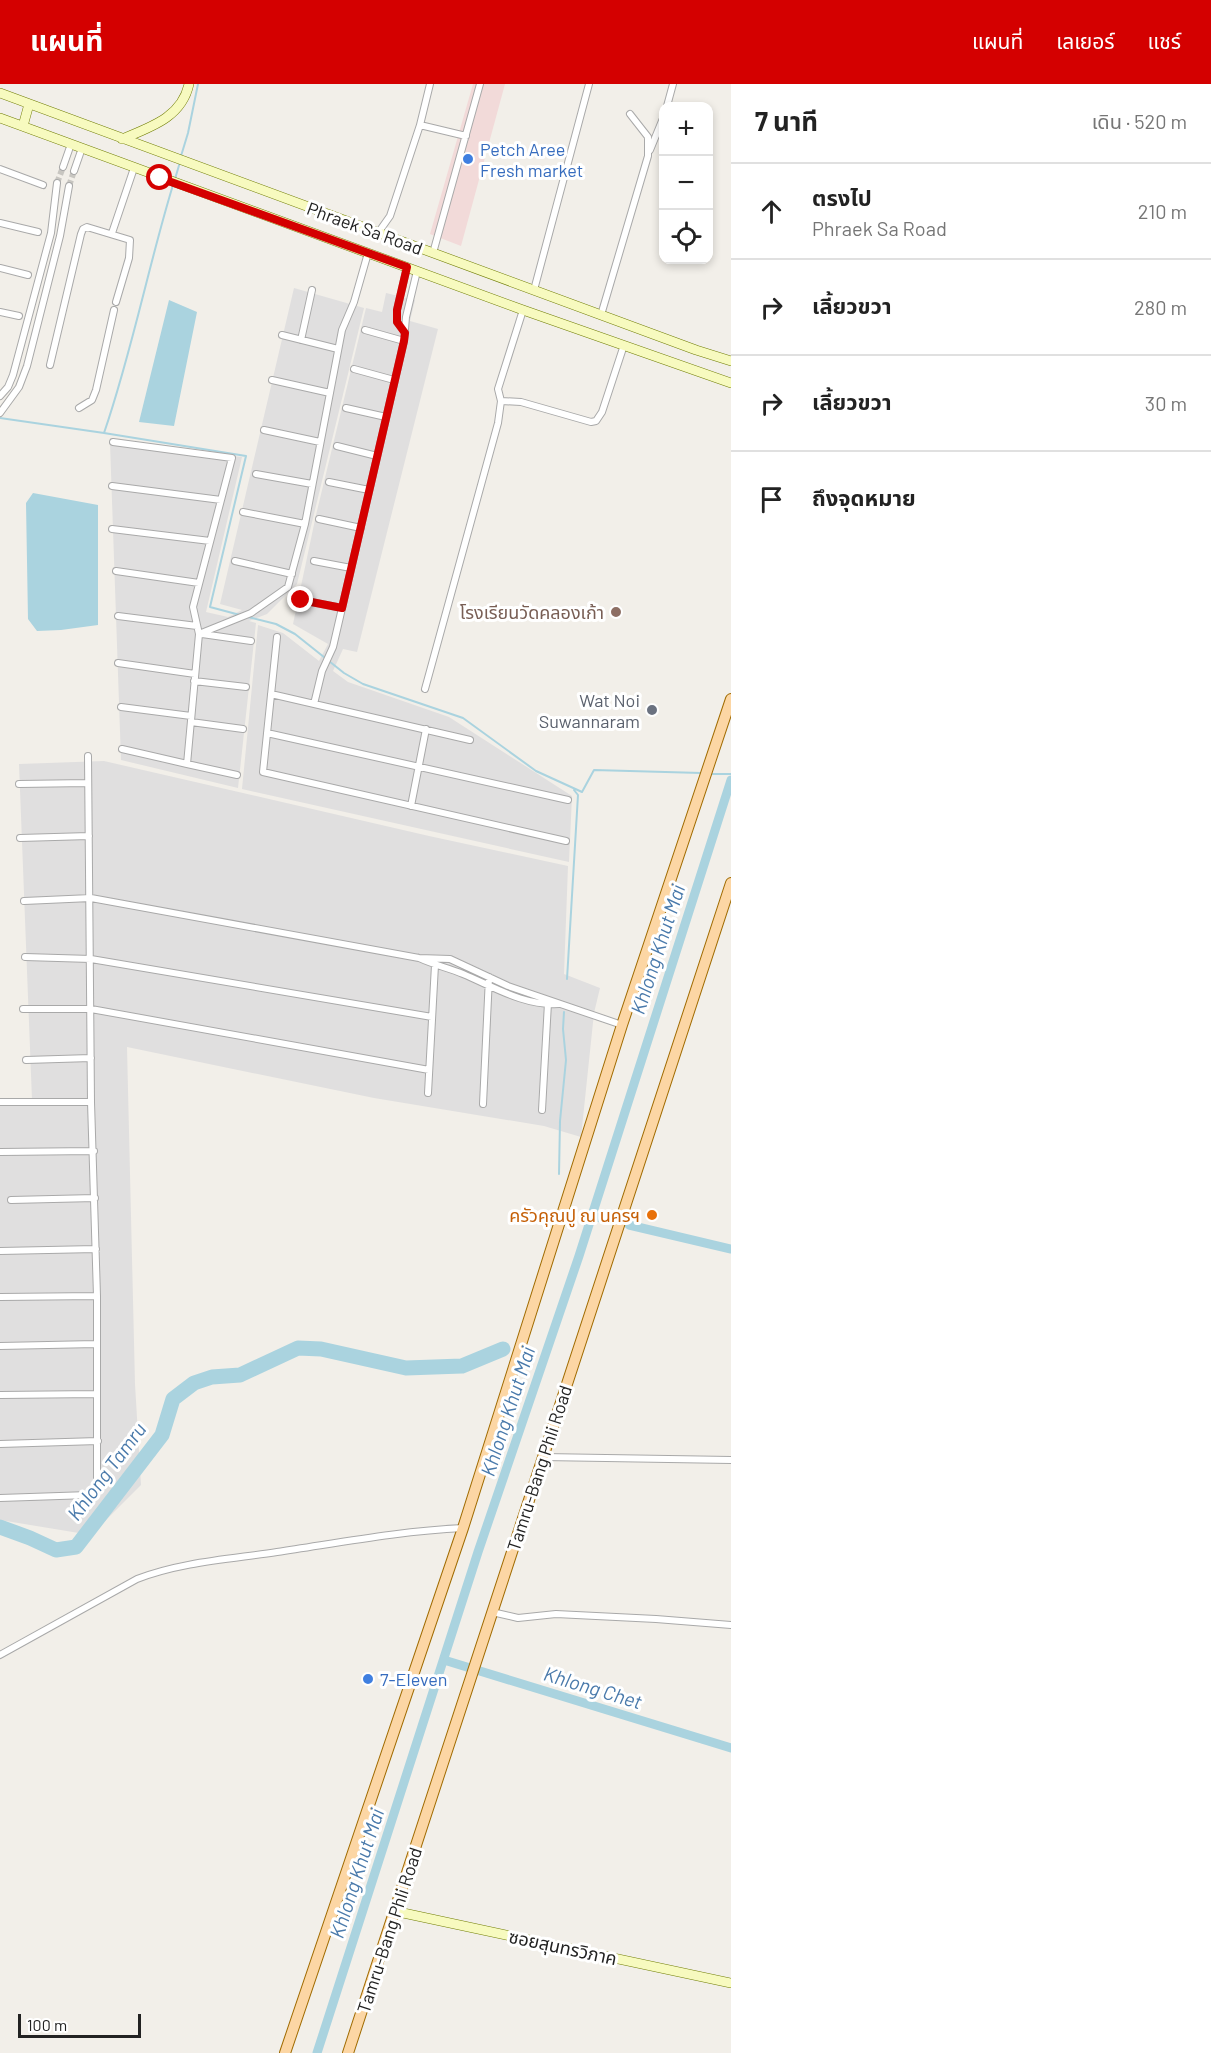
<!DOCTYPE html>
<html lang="th">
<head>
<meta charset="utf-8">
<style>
  :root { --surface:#fff; --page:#f6f6f6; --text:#222; --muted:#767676; --line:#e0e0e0; --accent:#d40000 }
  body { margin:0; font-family:Barlow,"Noto Sans Thai",sans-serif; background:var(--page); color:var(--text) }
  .controls { position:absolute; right:18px; top:18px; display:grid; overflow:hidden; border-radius:12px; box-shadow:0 3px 9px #0003 }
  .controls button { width:54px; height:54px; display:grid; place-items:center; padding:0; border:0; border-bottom:2px solid var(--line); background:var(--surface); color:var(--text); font:30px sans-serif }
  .scale { position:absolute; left:18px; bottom:15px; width:123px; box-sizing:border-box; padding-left:6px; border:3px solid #222; border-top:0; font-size:16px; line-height:21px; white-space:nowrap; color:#222; -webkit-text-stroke:4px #fff; paint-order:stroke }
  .stop { position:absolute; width:18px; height:18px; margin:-14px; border:4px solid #d40000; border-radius:50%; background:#fff }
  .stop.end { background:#d40000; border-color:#fff; box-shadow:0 2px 6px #0008 }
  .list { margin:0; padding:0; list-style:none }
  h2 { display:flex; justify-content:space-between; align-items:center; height:78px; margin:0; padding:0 24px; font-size:26px }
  h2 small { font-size:20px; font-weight:400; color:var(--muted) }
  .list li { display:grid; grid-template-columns:39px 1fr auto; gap:18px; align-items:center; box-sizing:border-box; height:96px; padding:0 24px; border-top:2px solid var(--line) }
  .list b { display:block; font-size:22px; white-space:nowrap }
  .list p { margin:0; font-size:20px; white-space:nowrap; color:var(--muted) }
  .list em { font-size:20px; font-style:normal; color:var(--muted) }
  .icon { flex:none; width:33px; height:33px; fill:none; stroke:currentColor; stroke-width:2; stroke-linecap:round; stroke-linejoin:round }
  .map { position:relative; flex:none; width:731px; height:1969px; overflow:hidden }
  header { display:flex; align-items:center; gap:36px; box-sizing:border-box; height:84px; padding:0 30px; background:var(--accent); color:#fff }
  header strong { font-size:28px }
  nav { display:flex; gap:33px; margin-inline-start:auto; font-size:21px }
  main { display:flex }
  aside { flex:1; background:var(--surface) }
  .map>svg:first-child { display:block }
  .residential { fill:#e0dfdf }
  .commercial { fill:#f2dad9 }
  .water { fill:#aad3df }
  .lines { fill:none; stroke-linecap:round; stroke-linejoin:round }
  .stream { stroke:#aad3df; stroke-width:2 }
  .canal { stroke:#aad3df; stroke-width:9 }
  .river { stroke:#aad3df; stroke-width:15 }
  .street-tunnel { stroke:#c8c6c1; stroke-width:6; stroke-dasharray:6 3; stroke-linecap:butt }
  .street-casing { stroke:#a9a9a9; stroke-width:8 }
  .secondary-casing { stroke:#707d05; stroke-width:10 }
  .primary-casing { stroke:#a06b00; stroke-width:12 }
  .street { stroke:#fff; stroke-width:6 }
  .secondary { stroke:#f7fabf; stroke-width:9 }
  .primary { stroke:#fcd6a4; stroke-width:10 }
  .route { stroke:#d40000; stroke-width:8 }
  .shop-dot { fill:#3f7fe0; stroke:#fff; stroke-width:2 }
  .education-dot { fill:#8d6e63; stroke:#fff; stroke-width:2 }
  .worship-dot { fill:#6b7280; stroke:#fff; stroke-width:2 }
  .food-dot { fill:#e8710a; stroke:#fff; stroke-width:2 }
  .labels { text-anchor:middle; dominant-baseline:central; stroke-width:6; stroke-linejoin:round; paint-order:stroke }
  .shop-label { font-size:18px; fill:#366cbe; stroke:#fff; text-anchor:start }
  .street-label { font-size:18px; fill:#222; stroke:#fff }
  .education-label { font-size:18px; fill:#785e54; stroke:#fff; text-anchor:end }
  .worship-label { font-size:18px; fill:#5b616d; stroke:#fff; text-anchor:end }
  .food-label { font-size:18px; fill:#c56008; stroke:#fff; text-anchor:end }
  .water-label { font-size:20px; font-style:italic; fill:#4a7aab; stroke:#fff }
</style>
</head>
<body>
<header>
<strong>แผนที่</strong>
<nav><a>แผนที่</a><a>เลเยอร์</a><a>แชร์</a></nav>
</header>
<main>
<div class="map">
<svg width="731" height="1969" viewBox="0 0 731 1969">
  <rect width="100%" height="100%" fill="#f2efe9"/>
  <path class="residential" d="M294 204 364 224 297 500 267 530 249 537 256 539 238 704 121 676 110 359 242 373 206 528 228 533 242 526 220 520Z
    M386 209 415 216 410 237 438 245 357 568 343 565 333 587 348 598 449 633 572 712 569 778 242 705 258 541 283 549 319 577 328 560 293 540 316 431 366 224 382 228Z
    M104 677 429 752 568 782 564 890 600 904 594 929 581 1053 544 1042 374 1014 127 963 135 1300 141 1401 91 1451 0 1436V1017L32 1016 19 680Z"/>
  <path class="commercial" d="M473 0H505L461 162 430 150Z"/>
  <path class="water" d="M169 216 197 228 174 342 139 338Z
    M33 409 98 421V541L61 546 37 547 28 535 26 419Z"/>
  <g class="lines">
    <path class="stream" d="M181 72 188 49 198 0
      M175 95 180 78
      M173 101C148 183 132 268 104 349L246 372 210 523 240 531
      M0 334 104 349
      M248 533 276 540 295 550 344 589 363 600 463 634 536 687 582 708 594 686 701 689
      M710 690H731
      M567 895 578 711 574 706
      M559 1090 560 1037 566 976 563 945 564 928"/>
    <path class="canal" d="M592 1132 610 1136
      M629 1141 731 1165
      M444 1576 731 1664
      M317 1969 478 1468 579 1172 731 696"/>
    <path class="river" d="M0 1443 30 1454 56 1466 76 1463 162 1351 173 1315 194 1299 212 1293 240 1291 298 1264 321 1265 406 1284 462 1282 503 1265"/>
    <path class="street-tunnel" d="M57 99 63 83
      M69 102 74 87"/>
    <defs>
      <path id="street" d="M667 22 673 0
        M420 41 466 52
        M650 66 664 32
        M63 83 71 60
        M0 85 43 101
        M74 87 82 64
        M0 139 38 148
        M112 149 134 84
        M378 149 390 132 420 41 430 0
        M433 169 480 0
        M0 184 28 191
        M534 206 589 0
        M0 228 19 232
        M601 231 648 72V53L630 30
        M365 246 404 257
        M405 248 397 238V226L407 183
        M282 251 338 265
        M301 256 312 206
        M50 281 81 150 83 145 87 143 130 156 129 174 116 218
        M354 285 394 296
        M272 296 330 309
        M0 312 8 303 13 291 51 149 57 99
        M501 317 498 305 523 226
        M79 324 92 316 96 306 114 226
        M346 324 386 333
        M0 329 19 303 27 282 60 152 69 102
        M264 346 320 358
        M113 358 232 374 193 523 199 550 187 680 122 665
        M337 362 377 372
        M256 390 312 400
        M329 398 369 406
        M112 402 221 416
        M243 428 305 440
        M319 435 361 444
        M112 445 210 457
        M235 477 292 490
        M314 477 351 484
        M116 487 199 499
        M301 516 342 524
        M118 532 197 542
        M199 550 251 529 288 503 305 440 342 246 354 218 368 169
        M202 550 251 557
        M277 553 263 688 566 757
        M118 579 195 590
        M194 597 246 603
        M425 605 498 339 501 317 521 318 591 338 596 337 602 328 624 261
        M271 610 470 656
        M314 620 322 587 333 563 404 257 406 233 417 187
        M121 623 191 632
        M191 638 243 645
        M267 649 568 716
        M187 680 237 691
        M19 700 88 699
        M411 722 426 645
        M20 754 89 752
        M24 817 91 814 419 874 450 875 508 902 622 941
        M25 873 91 875 432 933
        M419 874C434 881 449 884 463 890 494 903 524 922 559 920
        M23 925H91L429 986
        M26 976 91 974
        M428 1009 435 881
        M0 1018H91
        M483 1020 489 893
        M542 1026 548 919
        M0 1068 94 1067
        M11 1116 95 1114
        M0 1167 96 1165
        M0 1213 97 1212
        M0 1262 96 1260
        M0 1311 97 1310
        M0 1360 98 1357
        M543 1373 731 1376
        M0 1414 89 1411 95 1408 97 1403V1212L91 1018 88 672
        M492 1528 518 1534 556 1530 656 1535 731 1541
        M0 1571 137 1495C181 1478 231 1475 277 1468 338 1459 400 1447 463 1444"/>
      <path id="secondary" d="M0 9 696 266 731 277
        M0 34 523 226 731 299
        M23 42 29 20
        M122 55C151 43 182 33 189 0
        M394 1827 731 1899"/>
      <path id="primary" d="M285 1969 463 1444 622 941 731 615
        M348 1969 731 799"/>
    </defs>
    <use href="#street" class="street-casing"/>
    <use href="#secondary" class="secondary-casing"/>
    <use href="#primary" class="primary-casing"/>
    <use href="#street" class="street"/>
    <use href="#secondary" class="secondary"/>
    <use href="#primary" class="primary"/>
  </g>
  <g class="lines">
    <path class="route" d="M160 94 407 183 397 226V238L405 249 404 257 342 524 301 516"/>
  </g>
  <g class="shop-dot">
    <circle cx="468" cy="75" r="6"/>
    <circle cx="368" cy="1595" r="6"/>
  </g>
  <circle class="education-dot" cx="616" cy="528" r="6"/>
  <circle class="worship-dot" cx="652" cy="626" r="6"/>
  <circle class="food-dot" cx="652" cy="1131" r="6"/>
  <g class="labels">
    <g class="shop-label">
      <text x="480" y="65">Petch Aree<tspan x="480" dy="21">Fresh market</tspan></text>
      <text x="380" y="1595">7-Eleven</text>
    </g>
    <g class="street-label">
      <text transform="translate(365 144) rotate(20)">Phraek Sa Road</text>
      <text transform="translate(539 1384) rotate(-72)">Tamru-Bang Phli Road</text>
      <text transform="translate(389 1846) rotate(-72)">Tamru-Bang Phli Road</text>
      <text transform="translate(563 1863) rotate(12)">ซอยสุนทรวิภาค</text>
    </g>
    <g class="education-label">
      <text x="604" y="528">โรงเรียนวัดคลองเก้า</text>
    </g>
    <g class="worship-label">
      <text x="640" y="616">Wat Noi<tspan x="640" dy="21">Suwannaram</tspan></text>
    </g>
    <g class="food-label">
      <text x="640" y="1131">ครัวคุณปู ณ นครฯ</text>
    </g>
    <g class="water-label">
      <text transform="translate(657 865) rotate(-72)">Khlong Khut Mai</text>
      <text transform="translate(507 1327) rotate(-72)">Khlong Khut Mai</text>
      <text transform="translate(106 1387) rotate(-53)">Khlong Tamru</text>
      <text transform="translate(593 1603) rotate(17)">Khlong Chet</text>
      <text transform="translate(356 1789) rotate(-72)">Khlong Khut Mai</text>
    </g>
  </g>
</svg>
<div class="controls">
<button>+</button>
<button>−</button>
<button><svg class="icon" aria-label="locate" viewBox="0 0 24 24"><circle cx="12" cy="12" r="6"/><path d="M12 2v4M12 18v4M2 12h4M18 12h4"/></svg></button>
</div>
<div class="scale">100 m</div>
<div class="stop" style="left:160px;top:94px"></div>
<div class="stop end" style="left:301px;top:516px"></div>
</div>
<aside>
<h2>7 นาที<small>เดิน · 520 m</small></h2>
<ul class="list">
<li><svg class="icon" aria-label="ahead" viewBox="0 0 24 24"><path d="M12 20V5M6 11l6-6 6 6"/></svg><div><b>ตรงไป</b><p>Phraek Sa Road</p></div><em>210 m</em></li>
<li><svg class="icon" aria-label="right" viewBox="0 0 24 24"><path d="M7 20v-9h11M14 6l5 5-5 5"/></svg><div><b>เลี้ยวขวา</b></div><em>280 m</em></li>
<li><svg class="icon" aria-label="right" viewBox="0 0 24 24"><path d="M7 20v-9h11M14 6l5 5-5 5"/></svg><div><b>เลี้ยวขวา</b></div><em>30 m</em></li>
<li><svg class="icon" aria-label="arrive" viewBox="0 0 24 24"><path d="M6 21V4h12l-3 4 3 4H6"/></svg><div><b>ถึงจุดหมาย</b></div></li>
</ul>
</aside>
</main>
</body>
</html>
